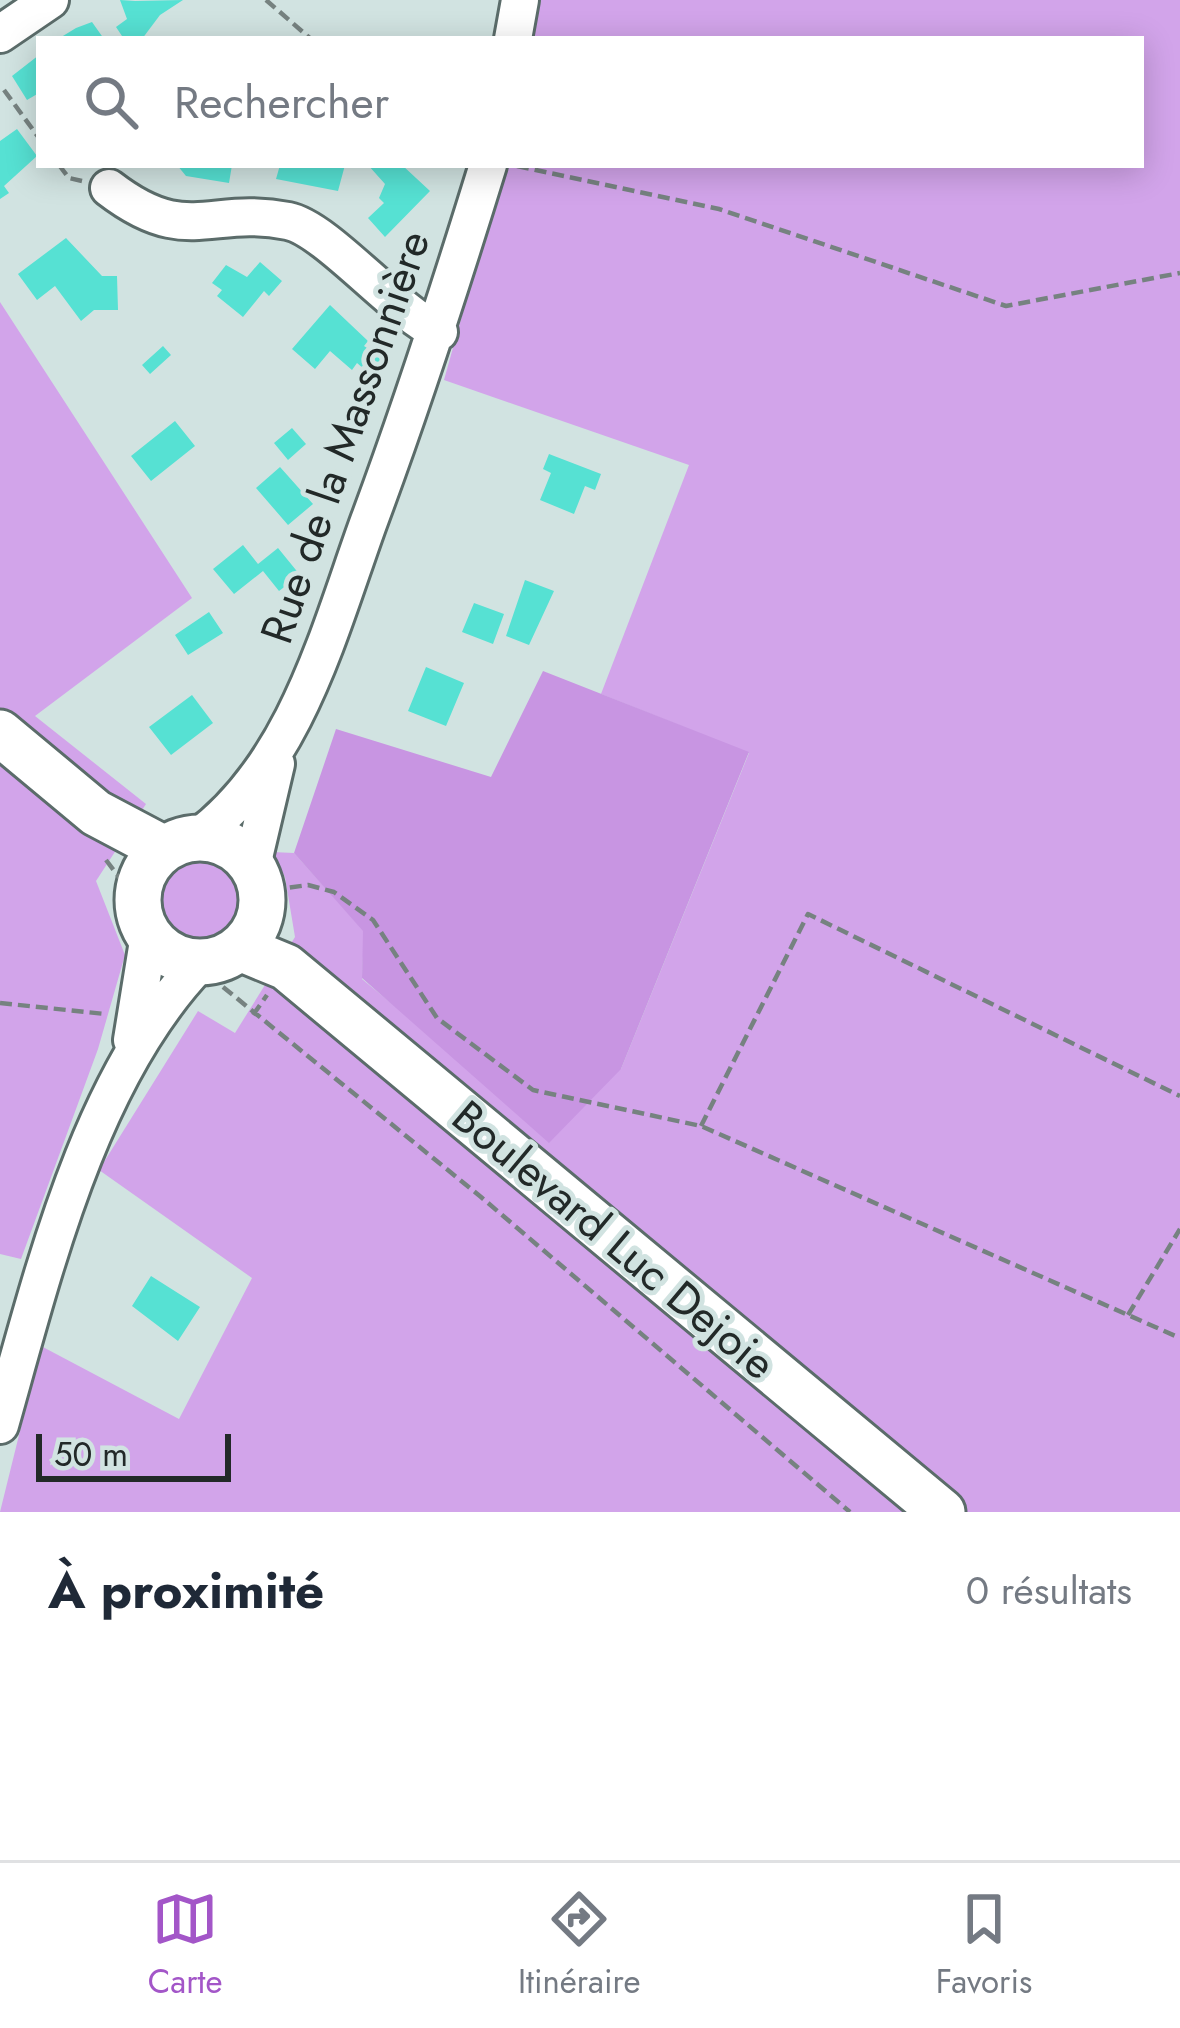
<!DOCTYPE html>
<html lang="fr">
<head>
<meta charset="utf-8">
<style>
  :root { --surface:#fff; --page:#f2f2f3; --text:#1f2937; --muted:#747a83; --line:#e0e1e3; --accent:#a356c8 }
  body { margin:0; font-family:Jost,sans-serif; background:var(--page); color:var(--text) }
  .scale { position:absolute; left:36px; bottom:30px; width:195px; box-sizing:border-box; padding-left:12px; border:6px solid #222928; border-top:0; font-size:33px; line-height:42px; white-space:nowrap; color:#222928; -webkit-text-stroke:9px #d1e3e1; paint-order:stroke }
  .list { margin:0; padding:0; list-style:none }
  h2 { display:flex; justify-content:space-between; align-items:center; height:156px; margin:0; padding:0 48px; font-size:51px }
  h2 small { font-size:39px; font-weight:400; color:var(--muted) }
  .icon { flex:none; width:66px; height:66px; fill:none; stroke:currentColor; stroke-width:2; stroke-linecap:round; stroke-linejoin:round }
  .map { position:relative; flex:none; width:1180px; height:1512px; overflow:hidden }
  .search { position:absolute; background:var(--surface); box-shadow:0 6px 30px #0003; left:36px; right:36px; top:36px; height:132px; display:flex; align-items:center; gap:30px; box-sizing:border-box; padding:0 42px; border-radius:0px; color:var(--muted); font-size:45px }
  .sheet { height:348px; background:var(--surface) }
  nav { display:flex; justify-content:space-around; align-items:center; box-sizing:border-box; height:168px; border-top:3px solid var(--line); background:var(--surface); font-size:33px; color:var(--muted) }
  nav a { display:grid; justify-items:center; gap:6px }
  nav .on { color:var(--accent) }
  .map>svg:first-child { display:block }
  .green { fill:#d2a4ea }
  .forest { fill:#c895e2 }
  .building { fill:#56e1d3 }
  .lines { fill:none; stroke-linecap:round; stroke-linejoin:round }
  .minor-casing { stroke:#5b6c6a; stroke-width:42 }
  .major-casing { stroke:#5b6c6a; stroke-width:51 }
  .path { stroke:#768280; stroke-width:4.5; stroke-dasharray:12 6; stroke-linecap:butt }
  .minor { stroke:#fff; stroke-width:36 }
  .major { stroke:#fff; stroke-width:45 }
  .labels { text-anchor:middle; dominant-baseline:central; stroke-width:10; stroke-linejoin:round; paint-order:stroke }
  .street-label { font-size:45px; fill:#222928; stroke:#d1e3e1 }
</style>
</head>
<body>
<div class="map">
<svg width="1180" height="1512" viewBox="0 0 1180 1512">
  <rect width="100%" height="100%" fill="#d1e3e1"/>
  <path class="green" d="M541 0H1180V1512H0L41 1346 179 1419 252 1278 99 1170 198 1011 235 1033 295 937 285 877 272 852 294 853 364 931 362 979 426 1032 621 1069 749 753 601 694 689 465 444 380 504 165H1141V39H532Z
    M0 302 192 598 35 716 146 804 96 881 125 955 98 1049 21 1259 0 1254Z
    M161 902a40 40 0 1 1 80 0a40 40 0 1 1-80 0Z"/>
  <path class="forest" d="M543 671 749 752 621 1069 549 1143 362 978 363 931 294 853 336 729 491 777Z"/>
  <path class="building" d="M120 0 135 1 183 0 160 15 142 39H124L116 27 127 19Z
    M92 22 104 39H58L76 28Z
    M39 55V93L27 100 12 76Z
    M17 129 37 156 4 186 9 193 0 199V141Z
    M177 165H232L229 183 186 176Z
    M280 165H345L338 191 276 179Z
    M368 165H402L430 191 385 237 368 218 384 203 379 198 385 184Z
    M66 238 102 276H117L118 310H94L81 321 55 286 37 300 18 274Z
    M260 262 282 281 269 296 264 291 243 317 217 296 222 290 212 283 226 265 247 277Z
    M330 305 368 341 364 346 384 359 371 375 357 363 352 370 330 351 315 369 292 349Z
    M163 346 171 355 150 374 142 365Z
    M175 421 195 446 151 481 131 456Z
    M292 428 306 444 288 460 274 443Z
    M549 454 601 474 595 490 585 486 574 514 540 500 551 473 543 469Z
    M280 467 313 504 288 525 256 488Z
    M243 545 258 564 278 548 300 575 279 591 263 571 234 594 213 569Z
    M525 580 554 591 529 645 506 636Z
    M474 603 504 614 493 644 462 632Z
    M209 612 223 633 188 655 175 635Z
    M426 667 464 683 446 726 408 711Z
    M192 695 213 723 171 755 149 727Z
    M151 1276 200 1307 178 1341 132 1306Z"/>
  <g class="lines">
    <defs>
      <path id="minor" d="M0 34 50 0
        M513 39 520 0
        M109 188C187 248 210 205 288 221 327 229 394 311 439 332
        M197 838C296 765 329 631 369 521 413 403 451 285 488 165
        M252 866 276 764
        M132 1040 149 935
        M0 1425C43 1273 89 1078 200 963"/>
      <path id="major" d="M0 733 96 813 164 849
        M138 900a62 62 0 1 1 124 0a62 62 0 1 1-124 0Z
        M240 948 286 967 942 1512"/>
    </defs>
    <use href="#minor" class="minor-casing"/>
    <use href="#major" class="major-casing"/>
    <path class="path" d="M266 0 311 39
      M4 90 39 138
      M59 165 69 178 82 181
      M517 166 719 209 1006 306 1180 273
      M106 860 138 902
      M272 890 308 885 334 892 373 920 437 1018 533 1090 701 1126 1180 1338
      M223 987 481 1197 850 1512
      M0 1003 105 1014
      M253 1015 267 995
      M701 1126 808 914 1180 1096
      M1128 1315 1180 1229"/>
    <use href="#minor" class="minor"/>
    <use href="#major" class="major"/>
  </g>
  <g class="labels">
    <g class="street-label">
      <text transform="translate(345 437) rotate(-71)">Rue de la Massonnière</text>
      <text transform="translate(614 1240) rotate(40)">Boulevard Luc Dejoie</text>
    </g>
  </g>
</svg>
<div class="scale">50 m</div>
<div class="search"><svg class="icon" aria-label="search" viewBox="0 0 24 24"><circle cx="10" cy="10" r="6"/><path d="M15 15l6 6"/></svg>Rechercher</div>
</div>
<section class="sheet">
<h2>À proximité<small>0 résultats</small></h2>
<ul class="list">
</ul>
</section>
<nav>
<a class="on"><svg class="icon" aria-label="map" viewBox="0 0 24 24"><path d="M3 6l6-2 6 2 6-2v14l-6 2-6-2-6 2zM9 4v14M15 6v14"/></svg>Carte</a>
<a><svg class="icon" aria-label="directions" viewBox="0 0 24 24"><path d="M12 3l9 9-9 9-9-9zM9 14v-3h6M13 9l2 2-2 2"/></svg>Itinéraire</a>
<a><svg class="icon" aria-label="saved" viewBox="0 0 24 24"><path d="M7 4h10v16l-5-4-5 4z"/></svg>Favoris</a>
</nav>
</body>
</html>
